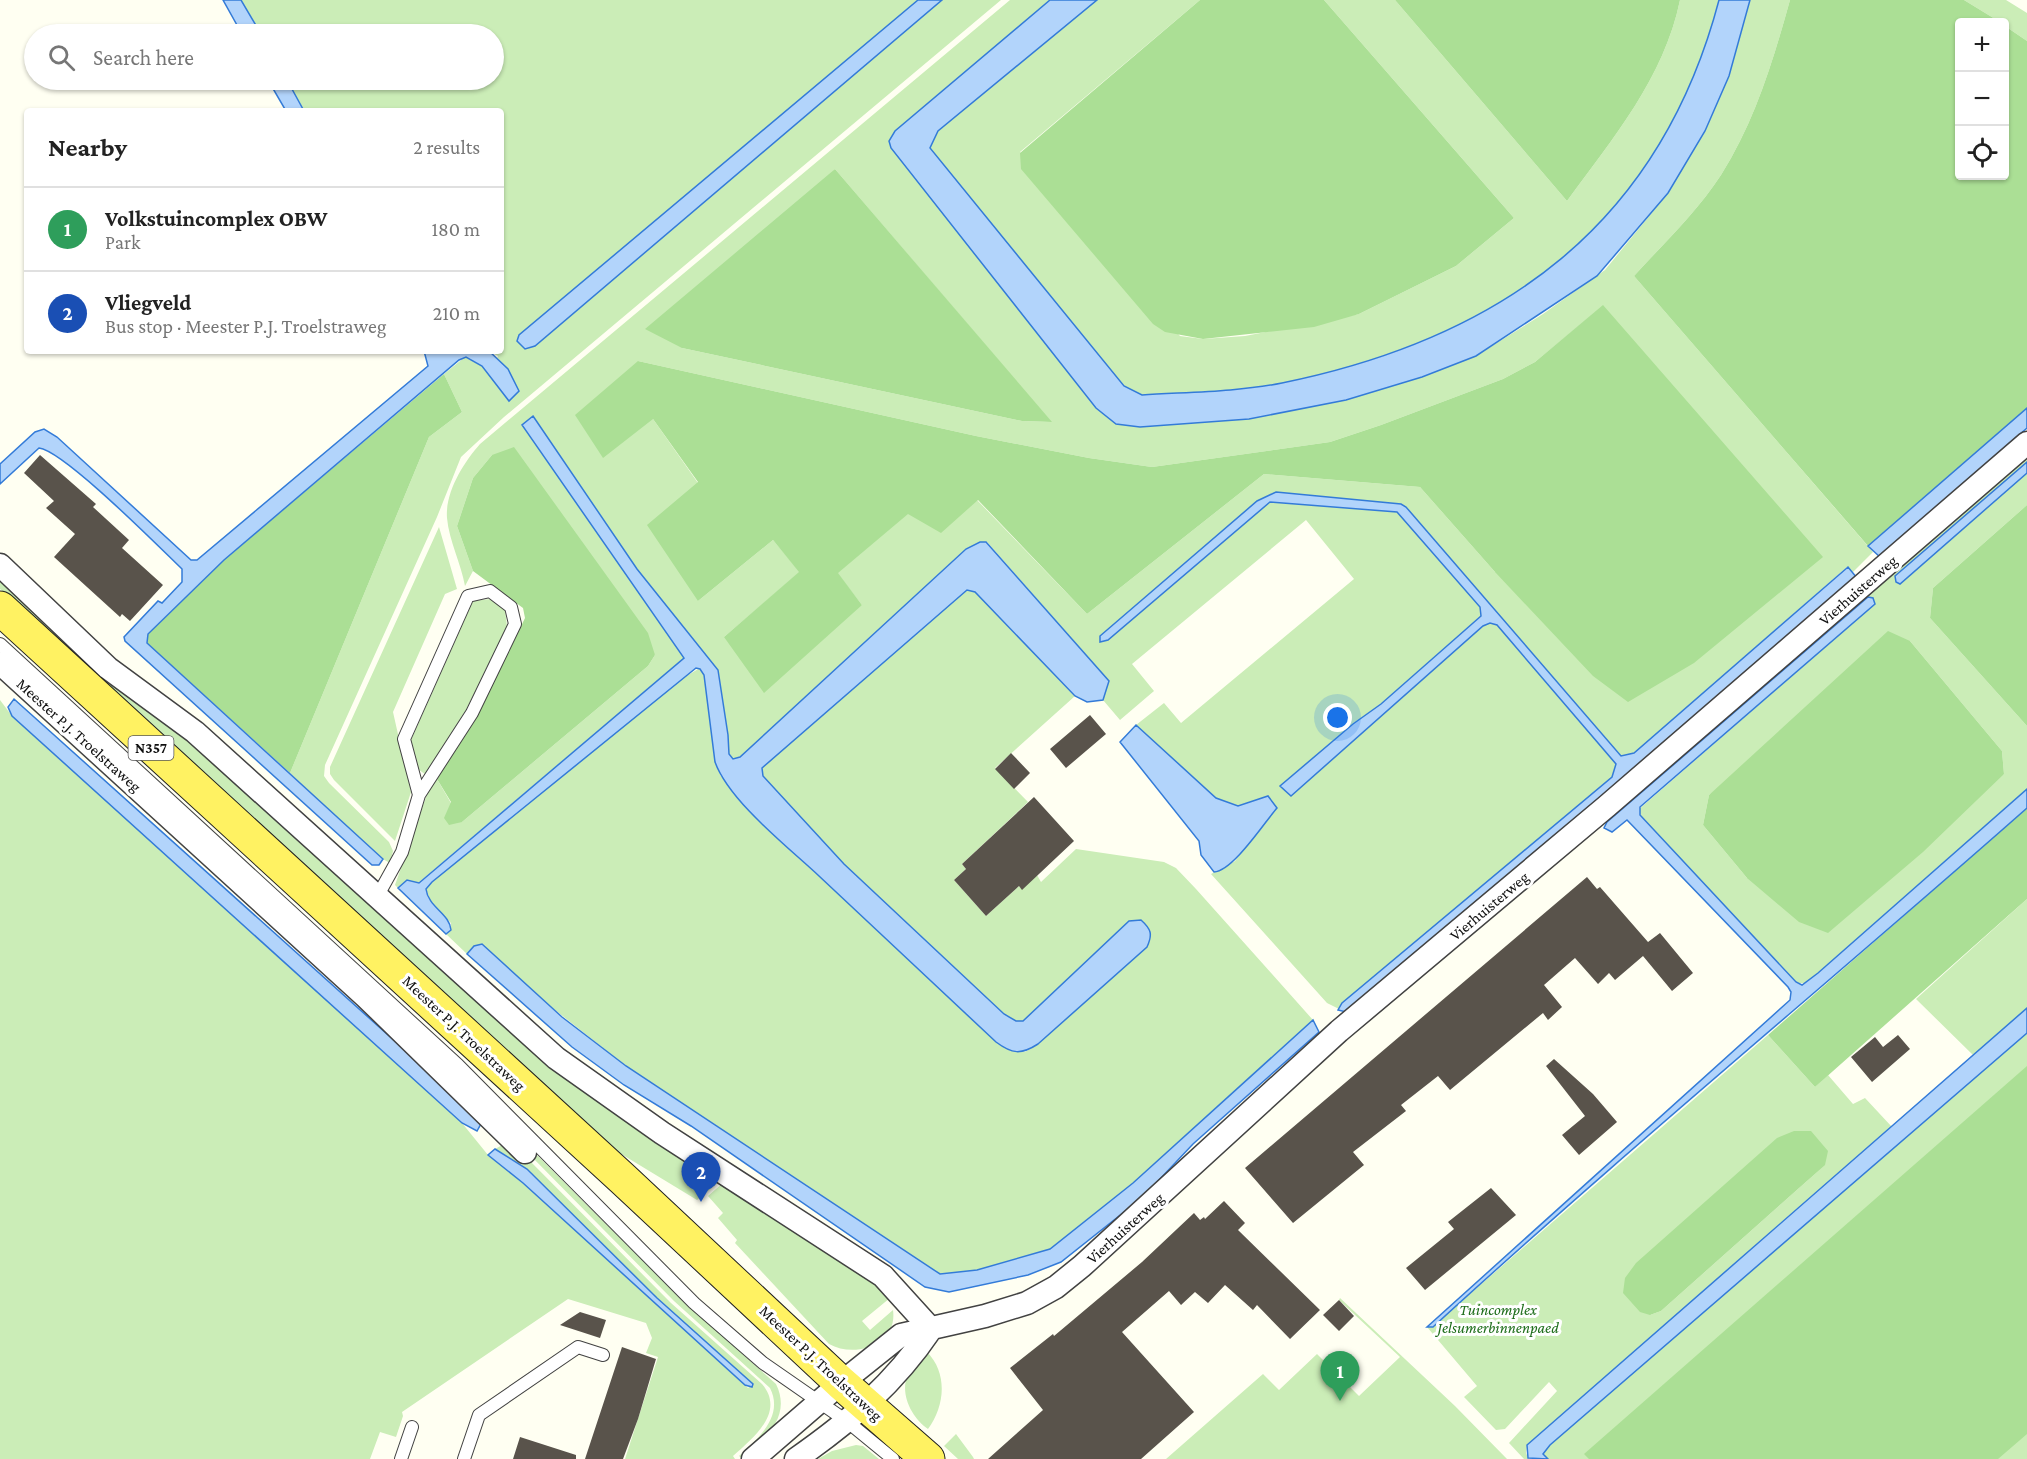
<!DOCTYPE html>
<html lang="en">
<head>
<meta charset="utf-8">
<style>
  :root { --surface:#fff; --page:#f2f2f2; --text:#222; --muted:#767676; --line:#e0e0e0; --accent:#cb301c }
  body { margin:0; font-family:"Crimson Pro",serif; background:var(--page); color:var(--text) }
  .controls { position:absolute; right:18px; top:18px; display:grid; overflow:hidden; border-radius:6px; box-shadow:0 2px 4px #0004 }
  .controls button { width:54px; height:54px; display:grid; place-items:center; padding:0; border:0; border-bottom:2px solid var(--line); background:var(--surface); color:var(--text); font:30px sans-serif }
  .you { position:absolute; left:1338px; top:718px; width:21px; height:21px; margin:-15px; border:4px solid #fff; border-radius:50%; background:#1a73e8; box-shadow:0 0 0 9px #1a73e833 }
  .badge { display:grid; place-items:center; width:39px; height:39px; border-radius:50%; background:var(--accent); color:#fff; font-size:20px; font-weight:700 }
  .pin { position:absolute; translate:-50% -50px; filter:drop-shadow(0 2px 3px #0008) }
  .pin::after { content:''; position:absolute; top:32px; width:21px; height:18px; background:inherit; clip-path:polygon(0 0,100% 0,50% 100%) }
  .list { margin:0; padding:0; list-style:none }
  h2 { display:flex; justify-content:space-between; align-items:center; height:78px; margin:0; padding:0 24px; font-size:26px }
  h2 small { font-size:20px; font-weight:400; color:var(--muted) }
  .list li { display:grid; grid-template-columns:39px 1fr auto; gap:18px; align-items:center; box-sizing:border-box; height:84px; padding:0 24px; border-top:2px solid var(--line) }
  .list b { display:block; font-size:22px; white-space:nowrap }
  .list p { margin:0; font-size:20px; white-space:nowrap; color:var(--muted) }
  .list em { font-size:20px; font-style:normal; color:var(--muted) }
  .icon { flex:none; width:33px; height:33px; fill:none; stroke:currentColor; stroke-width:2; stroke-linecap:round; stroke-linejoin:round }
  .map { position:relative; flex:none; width:2027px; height:1459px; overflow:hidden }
  .search { position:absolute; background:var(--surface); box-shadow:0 2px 4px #0004; left:24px; top:24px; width:480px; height:66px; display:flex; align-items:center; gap:15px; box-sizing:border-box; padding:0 21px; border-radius:33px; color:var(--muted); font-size:22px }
  .panel { position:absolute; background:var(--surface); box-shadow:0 2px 4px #0004; left:24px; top:108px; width:480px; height:246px; border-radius:6px }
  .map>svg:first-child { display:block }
  .green { fill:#cbedb7; fill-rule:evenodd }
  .forest { fill:#abdf95 }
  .water { fill:#b2d4fb; stroke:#337bd8; stroke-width:1.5 }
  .building { fill:#59534b }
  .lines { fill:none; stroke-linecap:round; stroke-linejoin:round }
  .service-casing { stroke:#424242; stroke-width:14 }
  .minor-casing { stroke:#424242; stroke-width:25 }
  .primary-casing { stroke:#202020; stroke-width:35 }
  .service { stroke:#fff; stroke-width:12 }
  .minor { stroke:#fff; stroke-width:22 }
  .primary { stroke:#fff262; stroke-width:33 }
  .labels { text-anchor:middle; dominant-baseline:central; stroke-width:6; stroke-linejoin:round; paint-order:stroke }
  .shield { fill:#fff; stroke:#575757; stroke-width:1.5 }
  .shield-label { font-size:15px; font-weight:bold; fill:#0f0f0f }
  .street-label { font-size:16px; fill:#0f0f0f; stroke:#fff }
  .park-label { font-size:16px; font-style:italic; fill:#1d6d1a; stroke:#fff }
</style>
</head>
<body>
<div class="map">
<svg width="2027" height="1459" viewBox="0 0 2027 1459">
  <rect width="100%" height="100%" fill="#fffff2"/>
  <path class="green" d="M241 0H918L519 335 518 341 535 346 942 0H1001L504 417 461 457 437 517 325 765 324 776 329 783 389 842 393 851 390 863 379 857 290 773 429 437 462 412 444 374 465 357 482 366 489 375 498 356 489 351H501V111H304L287 80H494V34H261Z
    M1010 0H1050L895 131 889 141 892 148 1096 408 1116 424 1422 377 1476 356 1543 314 1605 270 1668 193 1705 131 1729 76 1750 0H1790C1773 61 1755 121 1721 175 1697 212 1663 244 1634 276L1873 552 1853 572 1847 567 1634 753 1621 756 1406 507 1401 504 1276 492 1104 643 1270 502 1397 512 1480 607 1481 616 1381 704 1353 724 1281 786 1291 796 1483 626 1490 623 1497 625 1616 764 1612 777 1342 1003 1339 1009 1327 1003 1211 874 1235 861 1259 829 1267 796 1238 806 1216 798 1136 725 1164 703 1181 723 1354 579 1306 520 1132 664 1154 691 1120 720 1103 700 1109 681 987 542H980L966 549 740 757 733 759 729 754 728 735 718 670 637 569 533 416 522 425 684 658 418 883 407 880 398 888 395 885 427 794 437 779 462 822 648 666 655 655 492 455 473 478 457 526 473 571 465 586C461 563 449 541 447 518 445 492 464 462 480 444ZM835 169 1051 422 1022 421 682 348ZM1603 306 1495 572 1420 487 1264 474 1087 614 977 500 908 513 837 573 862 605 724 637 800 572 773 540 698 601V483L653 419 638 361 976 436 1089 458 1152 467 1330 442 1381 425 1503 379 1535 362Z
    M1097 0H1200L1020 152 1180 336 1203 339 1245 336 1359 314 1456 266 1514 218 1324 0H1395L1567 201C1613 138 1664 78 1680 0H1719C1660 224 1503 338 1282 383 1237 392 1188 392 1142 395L1124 386 929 148 938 131Z
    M1964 0H2006L2027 13V41L2005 26 2004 22H2000Z
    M2027 452V462L1895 576 1896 582 1900 584 2027 473V505L1933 588 1930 618 2027 726V789L1818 973 1807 983H1796L1643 819 1638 810 1875 604 1873 598 1868 597 1607 822 1604 817ZM1910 641 2002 751 2004 774 1747 878 1703 825 1709 795Z
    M439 527 457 589 445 594 393 712 411 792 395 841 334 780 330 774V767Z
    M0 579 110 683 170 726 721 1180 697 1200 618 1152 0 589Z
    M967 590 975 592 1075 696 995 768 1028 802 962 864 966 869 954 880 986 916 1019 886 1022 889 1037 875 1041 882 1076 849 1164 862 1176 868 1196 889 1313 1020 1133 1183 1050 1249 977 1270 940 1274 626 1066 474 946 467 954 446 934 451 930V923L432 905 426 889 432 882 676 682 700 668 704 675 720 775 767 827 1025 1052 1038 1044 1147 947 1023 1021H1016L1004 1014 844 864 763 776 762 768Z
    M490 599 505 610 507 626 466 710 425 774 419 770 411 740 473 601Z
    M0 700 12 716 462 1123 488 1155 523 1183 745 1385 748 1388 753 1384 657 1298 527 1169 495 1149 504 1144 526 1157 671 1303 762 1384C786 1412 753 1438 733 1456L735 1459H625L658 1357 646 1353 652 1338 646 1323 568 1299 402 1412 403 1416 396 1437 380 1432 370 1459H0Z
    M2027 899V1008L1973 1055 1916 999Z
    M2027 1033V1459H1548L1543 1454 1550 1445Z
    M1768 1035 1815 1087 1828 1075 1853 1104 1865 1098 1892 1127 1535 1438 1527 1445 1526 1453 1529 1459H1524L1509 1443 1557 1391 1549 1382 1505 1429 1496 1430 1464 1397 1477 1386 1427 1327 1433 1326ZM1825 1165 1661 1311 1650 1315Z
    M529 1154H536L678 1296 776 1384C792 1417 765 1438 743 1459L739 1456C759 1438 784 1416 770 1388L674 1301Z
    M724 1182 883 1290 890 1298 862 1321 870 1330 893 1310C898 1344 856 1359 829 1344L735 1243 737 1240 718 1218 723 1213 708 1196Z
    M1340 1298 1455 1406 1507 1459H1166L1263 1374 1279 1390 1317 1354 1359 1396 1400 1357 1339 1300Z
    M927 1352C948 1373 945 1406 928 1429 912 1418 899 1394 908 1374 912 1367 921 1359 927 1352Z
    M956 1434 973 1457 974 1459H958L944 1446Z
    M856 1445 863 1446 879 1459H818L832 1451Z"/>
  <path class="forest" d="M1200 0H1324L1514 218 1456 266 1359 314 1314 327 1203 339 1165 332 1153 324 1021 169 1020 153Z
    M1395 0H1680C1664 78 1613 138 1567 201Z
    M1790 0H1964L2000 22H1960V176H2004L2005 26 2027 41V408L1868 546 1634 276C1663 244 1697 212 1721 175 1755 121 1773 61 1790 0Z
    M835 169 1052 422 1022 421 682 348 645 329Z
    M1603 305 1823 557 1694 663 1628 702 1593 676 1495 572 1420 487 1264 474 1087 614 978 500 941 533 908 514 838 573 862 605 764 693 724 637 799 572 773 540 698 601 647 525 698 482 653 419 603 458 575 415 638 361 976 436 1089 458 1152 467 1330 442 1381 425 1503 379 1535 362Z
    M444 374 462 412 429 437 290 773 147 643 148 634 224 560Z
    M514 447 648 633 655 655 648 666 462 822 449 825 444 818 451 802 437 779 474 722 525 618 523 608 473 571 457 526 473 478 492 455Z
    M2027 505V726L1930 618 1933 588Z
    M1888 631 1910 641 2002 751 2004 774 1923 852 1828 933 1799 922 1747 878 1703 825 1709 795Z
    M2027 808V899L1815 1087 1768 1035Z
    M2027 1066V1434L1998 1459H1589L1584 1454Z
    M1794 1131H1811L1828 1151 1825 1165 1661 1311 1650 1315 1640 1312 1623 1293 1625 1278 1636 1263 1777 1138Z"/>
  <path class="water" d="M223 0H241L261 34H242Z
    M918 0H942L535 346 525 349 517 341 519 335Z
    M1050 0H1097L938 131 930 148 1124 386 1142 395C1188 392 1237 392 1282 383 1503 338 1660 224 1719 0H1750L1729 76 1705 131 1668 193 1597 276 1476 356 1422 377 1346 400 1249 419 1140 427 1116 424 1096 408 891 148 889 141 895 131Z
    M268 80H287L304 111H286Z
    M424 351H489L508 369 519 391 509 401 482 366 466 357 459 360 224 560 148 634 147 643 383 859 379 865H372L125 641 124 637 158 601 162 603 182 582V569C158 546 64 451 39 448L0 484V464L35 432 44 429 57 437 191 560H197L428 366Z
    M2027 408V428L1880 557 1868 546Z
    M533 416 637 569 718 670 728 735 729 754 733 759 740 757 966 549 980 542H986L1109 681 1103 700 1087 702 1075 696 975 592 967 590 762 768 763 776 844 864 1004 1014 1016 1021H1023L1129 921 1141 920C1151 929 1153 934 1147 947L1038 1044C1021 1055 1012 1054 996 1042 937 987 878 931 819 876 788 847 729 801 715 762L704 675 700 669 696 668 432 882 426 889C428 907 450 914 451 930L446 934 398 888 407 880 419 883 684 658 522 425Z
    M2027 462V473L1900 584 1896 582 1895 576Z
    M1276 492 1401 504 1406 507 1621 756 1634 753 1848 567 1857 578 1720 698 1346 1012 1338 1010 1342 1003 1612 777 1616 764 1497 625 1490 623 1483 626 1291 796 1280 786 1353 724 1381 704 1481 616 1480 607 1397 512 1270 502 1108 640 1100 642V636L1257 501Z
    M1868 597 1873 598 1875 604 1640 807V815L1796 982 1802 985 1818 973 2027 789V808C1830 982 1627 1149 1433 1327H1427L1790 1000 1791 992 1788 987 1627 820 1612 832 1604 828 1607 822Z
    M14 699 476 1114 482 1122 477 1131 462 1123 12 716 8 707Z
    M1136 725 1216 798 1238 806 1268 796 1277 808C1264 823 1233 871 1214 872L1201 855 1199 841 1120 742Z
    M482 944 562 1017 626 1066 940 1274 977 1270 1050 1249 1133 1183 1313 1020 1319 1032 1193 1144 1143 1197 1061 1262 1028 1275 949 1292 925 1287 691 1126 624 1085 572 1047 467 954 474 946Z
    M2027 1008V1033L1550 1445 1543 1454 1548 1459 1528 1458 1527 1445 1535 1438Z
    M495 1149 527 1169 657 1298 753 1384 752 1387 745 1385 523 1183 488 1155Z"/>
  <path class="building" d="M40 455 96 504 93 507 129 540 122 548 163 585 130 621 122 614 120 617 54 557 75 534 46 508 54 501 24 473Z
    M1090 715 1106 734 1066 768 1050 749Z
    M1011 753 1030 773 1014 789 995 769Z
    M1034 797 1074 841 1022 890 1019 886 986 916 954 880 966 869 962 864Z
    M1587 877 1597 889 1600 887 1648 942 1660 933 1693 973 1672 991 1643 956 1615 980 1609 973 1598 984 1575 958 1544 985 1562 1007 1548 1020 1543 1013 1450 1090 1438 1076 1401 1105 1406 1111 1353 1152 1364 1165 1293 1223 1245 1168Z
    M1898 1035 1910 1049 1872 1082 1851 1057 1875 1037 1883 1047Z
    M1554 1059 1593 1094 1617 1122 1579 1155 1562 1135 1585 1116 1546 1066Z
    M1491 1188 1516 1215 1425 1290 1406 1268 1454 1229 1448 1222Z
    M1224 1201 1245 1223 1238 1230 1320 1310 1290 1339 1257 1305 1253 1310 1225 1285 1208 1303 1195 1292 1181 1305 1169 1291 1122 1332 1194 1412 1141 1459H988L1043 1410 1010 1368 1053 1334 1054 1336 1142 1262 1194 1213 1200 1220 1204 1217 1205 1219Z
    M1339 1300 1354 1316 1339 1331 1323 1315Z
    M580 1312 606 1320 600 1338 560 1325Z
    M622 1347 656 1359 638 1419 623 1459H585Z
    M520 1437 576 1455V1459H513Z"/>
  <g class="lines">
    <defs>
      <path id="service" d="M0 644 458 1065 694 1303 763 1363 848 1422 893 1459
        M377 897 402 852 419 795 472 713 515 624 511 607 490 591 468 596 404 739 419 795
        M401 1459 412 1427
        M464 1459 479 1415 578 1347 603 1355"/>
      <path id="minor" d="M0 565 108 668 195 732 556 1058 662 1133 883 1276 931 1329
        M0 663 366 997 525 1152
        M753 1459 841 1383 901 1335 985 1316 1027 1303 1056 1287 1082 1266 1339 1031 1607 806 2027 443
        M796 1459C849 1422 894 1384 931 1329"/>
      <path id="primary" d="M0 608 623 1179 841 1383 928 1459"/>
    </defs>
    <use href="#service" class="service-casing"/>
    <use href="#minor" class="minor-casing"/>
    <use href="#primary" class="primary-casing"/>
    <use href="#service" class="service"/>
    <use href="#minor" class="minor"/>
    <use href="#primary" class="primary"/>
  </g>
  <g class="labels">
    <rect class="shield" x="128.5" y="736" width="45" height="24" rx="4.5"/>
    <g class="shield-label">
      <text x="151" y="748">N357</text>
    </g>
    <g class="street-label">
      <text transform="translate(1858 590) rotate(-41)">Vierhuisterweg</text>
      <text transform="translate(79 735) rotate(42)">Meester P.J. Troelstraweg</text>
      <text transform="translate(1489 906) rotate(-40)">Vierhuisterweg</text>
      <text transform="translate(464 1033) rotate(43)">Meester P.J. Troelstraweg</text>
      <text transform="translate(1125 1228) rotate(-42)">Vierhuisterweg</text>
      <text transform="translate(821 1363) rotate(43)">Meester P.J. Troelstraweg</text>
    </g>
    <g class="park-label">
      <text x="1498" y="1309">Tuincomplex<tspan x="1498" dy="18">Jelsumerbinnenpaed</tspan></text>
    </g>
  </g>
</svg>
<div class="controls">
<button>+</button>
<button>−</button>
<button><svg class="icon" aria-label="locate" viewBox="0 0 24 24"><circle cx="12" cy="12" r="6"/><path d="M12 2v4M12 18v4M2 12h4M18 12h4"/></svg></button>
</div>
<div class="you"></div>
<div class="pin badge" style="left:1340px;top:1401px;background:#2e9e5b">1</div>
<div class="pin badge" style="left:701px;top:1202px;background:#1a4fb4">2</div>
<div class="search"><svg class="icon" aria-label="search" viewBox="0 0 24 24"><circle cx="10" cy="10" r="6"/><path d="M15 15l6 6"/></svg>Search here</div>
<section class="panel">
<h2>Nearby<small>2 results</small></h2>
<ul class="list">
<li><span class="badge" style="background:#2e9e5b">1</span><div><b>Volkstuincomplex OBW</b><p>Park</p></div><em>180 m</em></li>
<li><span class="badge" style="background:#1a4fb4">2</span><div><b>Vliegveld</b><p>Bus stop · Meester P.J. Troelstraweg</p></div><em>210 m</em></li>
</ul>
</section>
</div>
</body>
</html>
